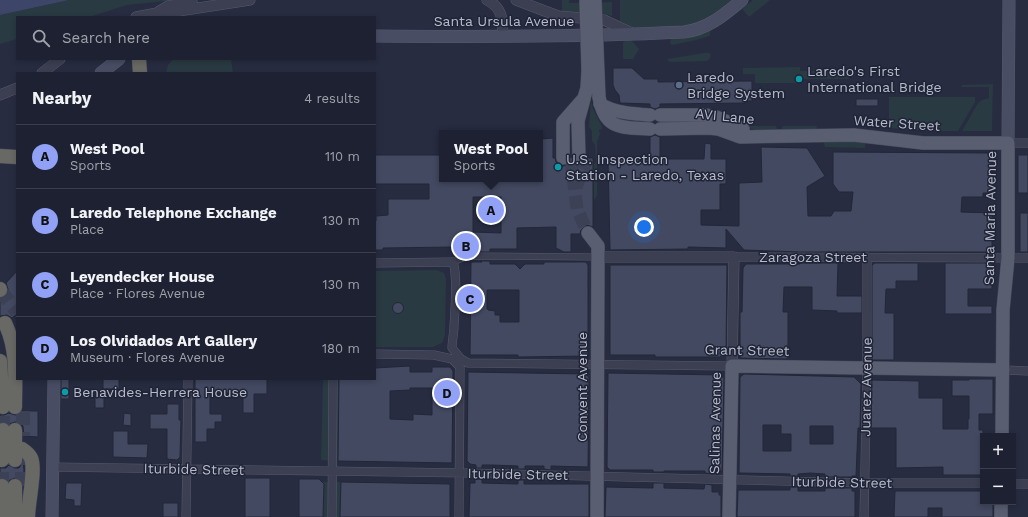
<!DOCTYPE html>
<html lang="en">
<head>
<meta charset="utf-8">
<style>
  :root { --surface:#1d2131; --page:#2a2e3d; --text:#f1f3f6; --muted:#a0a3ab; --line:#3b3e4d; --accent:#91a2f6 }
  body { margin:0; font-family:"Work Sans",sans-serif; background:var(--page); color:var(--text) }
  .controls { position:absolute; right:12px; bottom:12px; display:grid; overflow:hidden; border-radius:0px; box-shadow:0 2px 6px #0003 }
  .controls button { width:36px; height:36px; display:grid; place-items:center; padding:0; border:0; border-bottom:1px solid var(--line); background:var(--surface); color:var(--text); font:20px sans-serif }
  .you { position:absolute; left:644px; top:227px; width:14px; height:14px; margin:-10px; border:3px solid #fff; border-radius:50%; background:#1a73e8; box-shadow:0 0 0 6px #1a73e833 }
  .badge { display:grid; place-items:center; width:26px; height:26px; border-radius:50%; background:var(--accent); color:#111; font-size:13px; font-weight:700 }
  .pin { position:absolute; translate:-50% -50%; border:2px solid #fff; box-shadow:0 1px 4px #0006 }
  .popup { position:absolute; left:439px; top:130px; width:104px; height:52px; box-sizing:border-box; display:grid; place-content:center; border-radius:0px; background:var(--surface); filter:drop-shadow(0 1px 3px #0005); font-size:13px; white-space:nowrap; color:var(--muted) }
  .popup b { font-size:15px; color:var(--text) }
  .popup::after { content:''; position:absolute; left:50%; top:100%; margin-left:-8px; border:8px solid transparent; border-top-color:var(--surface) }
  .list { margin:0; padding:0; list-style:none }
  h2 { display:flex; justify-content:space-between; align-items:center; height:52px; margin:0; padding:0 16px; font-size:17px }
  h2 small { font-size:13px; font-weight:400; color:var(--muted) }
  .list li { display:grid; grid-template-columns:26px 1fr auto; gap:12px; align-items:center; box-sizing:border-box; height:64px; padding:0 16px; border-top:1px solid var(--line) }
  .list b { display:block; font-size:15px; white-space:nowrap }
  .list p { margin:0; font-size:13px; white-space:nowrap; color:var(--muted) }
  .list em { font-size:13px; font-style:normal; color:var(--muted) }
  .icon { flex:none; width:22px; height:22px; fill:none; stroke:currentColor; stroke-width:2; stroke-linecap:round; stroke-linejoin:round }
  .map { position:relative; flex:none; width:1028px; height:517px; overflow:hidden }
  .search { position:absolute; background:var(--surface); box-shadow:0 2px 6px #0003; left:16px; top:16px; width:360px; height:44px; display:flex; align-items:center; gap:10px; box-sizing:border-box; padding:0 14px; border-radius:0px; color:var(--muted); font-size:15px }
  .panel { position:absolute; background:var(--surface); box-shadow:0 2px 6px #0003; left:16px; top:72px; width:360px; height:308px; border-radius:0px }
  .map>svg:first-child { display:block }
  .green { fill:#293a42 }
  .water { fill:#3d4669 }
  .building { fill:#434961; stroke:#222638; fill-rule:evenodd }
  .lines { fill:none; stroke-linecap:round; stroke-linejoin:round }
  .primary-tunnel { stroke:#3d4156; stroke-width:13; stroke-dasharray:13 6; stroke-linecap:butt }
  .trunk-tunnel { stroke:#3d4156; stroke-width:14; stroke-dasharray:14 7; stroke-linecap:butt }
  .pedestrian-casing { stroke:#565a6b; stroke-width:7 }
  .minor-casing { stroke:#565a6b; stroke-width:9 }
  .tertiary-casing { stroke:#565a6b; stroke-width:11 }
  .secondary-casing { stroke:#565a6b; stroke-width:13 }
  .primary-casing { stroke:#45485a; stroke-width:14 }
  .trunk-casing { stroke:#434758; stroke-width:15 }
  .pedestrian { stroke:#3b3f51; stroke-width:6 }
  .minor { stroke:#3b3f51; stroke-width:8 }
  .tertiary { stroke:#3b3f51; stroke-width:10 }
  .secondary { stroke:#494d64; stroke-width:12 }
  .primary { stroke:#595e71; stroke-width:13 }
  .trunk { stroke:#686864; stroke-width:14 }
  .primary-bridge-casing { stroke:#45485a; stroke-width:14; stroke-linecap:butt }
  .primary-bridge { stroke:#595e71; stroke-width:13 }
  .culture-dot { fill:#0f9aa8; stroke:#1f2436; stroke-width:1.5 }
  .service-dot { fill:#5c6f8a; stroke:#1f2436; stroke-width:1.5 }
  .labels { text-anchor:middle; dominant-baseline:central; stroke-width:3; stroke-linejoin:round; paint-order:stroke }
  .street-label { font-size:14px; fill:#b8bbcb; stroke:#1f2436 }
  .poi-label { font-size:14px; fill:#b8bbcb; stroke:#1f2436; text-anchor:start }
</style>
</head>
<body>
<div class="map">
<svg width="1028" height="517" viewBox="0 0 1028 517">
  <rect width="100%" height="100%" fill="#272c41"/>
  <path class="green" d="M69 0H176L127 5 89 17H17V39L0 44V15Z
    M562 0H569V3L612 2V16L600 13H562Z
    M620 0H733C725 6 717 14 708 19 687 30 662 28 639 28L632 27 620 21Z
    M753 0H770L749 17 742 9Z
    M710 30V36L692 41 672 45 670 43 671 38 692 37Z
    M625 40H631L639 49 633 59H623V43Z
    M704 53H709L711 55 710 58 707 61 670 62 667 59Z
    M173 59H231L233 73H166L168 65Z
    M800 67V71H849V79H799V83H755V74H743V68Z
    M993 84 992 131H962L978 103 982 100 989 98V87H962V85Z
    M889 97H975V102L958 131H932L889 128Z
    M591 101 593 109 602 127V129L599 130 600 134 597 142V196L594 200 593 164 595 163 596 161 595 145 592 141V131L589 127Z
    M740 117 749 126H776L777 129H782V126H817L816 131H758L746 127 741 123Z
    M823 141 866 142 865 148 825 147Z
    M437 270 444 273 446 279 445 336 442 343 433 347H375V271Z
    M323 379H339L338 461 321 460Z
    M322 482H341L340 517H323Z"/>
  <path class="water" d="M0 0H69L0 15Z"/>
  <path class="building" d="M613 68H632L644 79H658V82L752 81V101H745V103L660 104V107L655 109 650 107V104L620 103 619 95 615 90 613 85Z
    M856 99H878V106H856Z
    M655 135 660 137V159H704L705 143 711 144V159H726V184H720V210H701V225L739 226V183L762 182 761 147 807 148 825 176 807 187 808 216H831L834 211H851L853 192H839L833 184V152L990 153 991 193H983V197H962L961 212 992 213V252H800L744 250 726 229V248L688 247V249L610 250 608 159H650V137Z
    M553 138V158H555L556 162 559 165 563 166 567 165 571 158 575 165 580 166 586 162 587 158H593V227L587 225 581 230 580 234H571V252H564L556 248V227L517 228V249H490V252H471L464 245H453V247L383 248V250H375V221H376V216L388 215V199H429V184H375V155H442V179H540V139ZM473 197H501V233L473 232Z
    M1018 155H1028V193H1018Z
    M1020 213H1028V252H1020Z
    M480 261H490V264H515L520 269 525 264H544V262H586L588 265V356L518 357V355H470L471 262H482ZM487 290H519V322H500V315H495V311L488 310V309H487Z
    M800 263H838L837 296H862V313H837V311L812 310V287H784L783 312H788V359L740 358V312H742L743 268 746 264H800Z
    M875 263H918V281H896V289H886L885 313H894V360H872V265Z
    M945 263H992V289H968V306H992V314H945Z
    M610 265H727L726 353 720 357H655V355H610Z
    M17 271V314L12 318 7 315 0 316V298H4L7 295 8 289 6 283Z
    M392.5 308a5.5 5.5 0 1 1 11 0a5.5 5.5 0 1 1-11 0Z
    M410 366V372H432V367H450L453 371 452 463 338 461 339 379H375V368ZM410 388H432V415L413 414V420L390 419V391L410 390Z
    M468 372 585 374 589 377 588 467 551 466V470L544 469V466H525V469H518V466L492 465H482V468H476V465L470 464 467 461Z
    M608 373 720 375 724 378 722 471H713V474L705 473V471H664V472H653V470H610L607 467Z
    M744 374 854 377 861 384 860 428H858L856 476H852V477H825V474L810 473 798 474V476H790V474L739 473 740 377ZM763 425H781V434H791V451H763ZM810 426H833V444H810Z
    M61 379H69V399H61Z
    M103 379H119V389H103Z
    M195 379H267V394H254V413H243V393H210V414H222V422H215V429H207V442H195Z
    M969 379H993V414H979V430H983V475H943V467L896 468V428H871L872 380 919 381V398H943V429H968V419H969V396H952V380H969Z
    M95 394H104V408H95Z
    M167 404H179V420H181L180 457 177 460 167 459V429H150V414H167Z
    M22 411H38V437L24 436 23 426 19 422H15L9 424 4 422H0V415H4L9 413 15 415 19 414Z
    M124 413 131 414V426L123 425Z
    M113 431H128V444H148L147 458 113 457Z
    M23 462 24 470 23 484 20 479 15 478 8 481 6 478H0V468H6L9 465 15 468H19Z
    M245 478H270V517H245Z
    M299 479H319L324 484 323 517H299Z
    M475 479H482V483L518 484V480H524V484H589V517H469L470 483H475Z
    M341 482 450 484V517H340Z
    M66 483H82L81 506H74V500L65 499Z
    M653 483H664V488L704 489 705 484 712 485V492H719V495H721V517H605L606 487 653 488Z
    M790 487H798V491H825V488H852V491H855V517H737L738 490H790Z
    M895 491H983V502H993V517H942V508H928V517H894Z
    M163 503H178V517H163Z"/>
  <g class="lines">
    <path class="primary-tunnel" d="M571 158 577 209 588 233
      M576 187 587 158"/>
    <path class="trunk-tunnel" d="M0 290 17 312
      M23 411V436
      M3 430V407
      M2 486V460
      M22 486V460"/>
    <defs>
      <path id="pedestrian" d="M453 262 468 256 598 257"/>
      <path id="minor" d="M1008 143H1028
        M734 257 1028 258
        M375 263 453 262C458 277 455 309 454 326 454 333 452 341 452 348L461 359 468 363 732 366
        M375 354 434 355 452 359 460 367 459 517
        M1003 370 1028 371
        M53 467 468 473 864 483H983
        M1013 484H1028
        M186 517 188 379
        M332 517 333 379
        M864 517 867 368V257"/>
      <path id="tertiary" d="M487 0C504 9 502 20 503 37
        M516 0 558 16 604 20 634 34
        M158 12 168 6 192 2
        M136 17 157 13 172 12 250 0
        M42 73 60 59
        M0 95 17 88
        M598 257H734L732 366"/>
      <path id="secondary" d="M375 36C478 37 581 37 684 32 708 29 724 15 742 0
        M101 73 119 59
        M1008 143 1009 0
        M52 517 54 379"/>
      <path id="primary" d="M599 97C605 131 622 127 650 129
        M600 104C615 113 633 114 650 115
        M660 115H705L716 117 743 129
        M660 129 708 128 718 129 740 137 854 135 923 143H1008V258L1003 310 1002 436
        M563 158V122L584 98
        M579 158 578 121 584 99
        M588 233 598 246 597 517
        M729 517 732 366 1003 370
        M1001 517V502"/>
      <path id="trunk" d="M139 59 140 73
        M0 156 16 157
        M0 289V290
        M5 323C18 350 15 378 15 407
        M0 361 3 407
        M15 430V460
        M22 449C25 451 29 454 31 458 36 469 28 503 28 517
        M2 460 3 430
        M15 486V517
        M2 517V486"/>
    </defs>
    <use href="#pedestrian" class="pedestrian-casing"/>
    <use href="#minor" class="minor-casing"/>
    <use href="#tertiary" class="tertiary-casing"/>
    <use href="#secondary" class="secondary-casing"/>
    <use href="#primary" class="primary-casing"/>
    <use href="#trunk" class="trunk-casing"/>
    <use href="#pedestrian" class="pedestrian"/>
    <use href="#minor" class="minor"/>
    <use href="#tertiary" class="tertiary"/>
    <use href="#secondary" class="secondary"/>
    <use href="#primary" class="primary"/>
    <use href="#trunk" class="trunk"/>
    <defs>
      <path id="primary-bridge" d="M595 0 599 97
        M584 98 587 88 588 71 586 0"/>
    </defs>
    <use href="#primary-bridge" class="primary-bridge-casing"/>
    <use href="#primary-bridge" class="primary-bridge"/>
  </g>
  <g class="culture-dot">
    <circle cx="799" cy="79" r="4"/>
    <circle cx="558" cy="167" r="4"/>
    <circle cx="65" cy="392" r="4"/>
  </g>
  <circle class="service-dot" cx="679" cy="85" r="4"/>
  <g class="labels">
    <g class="street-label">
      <text x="504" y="21">Santa Ursula Avenue</text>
      <text transform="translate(725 116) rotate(6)">AVI Lane</text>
      <text transform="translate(897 123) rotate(4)">Water Street</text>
      <text transform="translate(990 218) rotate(-89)">Santa Maria Avenue</text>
      <text x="813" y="257">Zaragoza Street</text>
      <text transform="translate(747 350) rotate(1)">Grant Street</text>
      <text transform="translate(582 387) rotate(-90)">Convent Avenue</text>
      <text transform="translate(866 387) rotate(-89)">Juarez Avenue</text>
      <text transform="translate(715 423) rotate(-89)">Salinas Avenue</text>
      <text transform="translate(194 469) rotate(1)">Iturbide Street</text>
      <text transform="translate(518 474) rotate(1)">Iturbide Street</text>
      <text transform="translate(842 482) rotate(1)">Iturbide Street</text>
    </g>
    <g class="poi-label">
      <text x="807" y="71">Laredo's First<tspan x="807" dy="16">International Bridge</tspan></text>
      <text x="687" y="77">Laredo<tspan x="687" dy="16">Bridge System</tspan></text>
      <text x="566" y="159">U.S. Inspection<tspan x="566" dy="16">Station - Laredo, Texas</tspan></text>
      <text x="73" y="392">Benavides-Herrera House</text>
    </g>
  </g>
</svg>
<div class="controls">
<button>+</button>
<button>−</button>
</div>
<div class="you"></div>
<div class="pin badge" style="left:491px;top:210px">A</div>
<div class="popup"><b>West Pool</b>Sports</div>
<div class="pin badge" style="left:466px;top:246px">B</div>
<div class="pin badge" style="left:470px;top:299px">C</div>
<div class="pin badge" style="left:447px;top:393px">D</div>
<div class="search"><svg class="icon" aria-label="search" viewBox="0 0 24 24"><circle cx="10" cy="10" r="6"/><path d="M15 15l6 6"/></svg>Search here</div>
<section class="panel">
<h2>Nearby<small>4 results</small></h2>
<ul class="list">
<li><span class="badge">A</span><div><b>West Pool</b><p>Sports</p></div><em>110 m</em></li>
<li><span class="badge">B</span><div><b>Laredo Telephone Exchange</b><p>Place</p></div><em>130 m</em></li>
<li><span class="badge">C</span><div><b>Leyendecker House</b><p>Place · Flores Avenue</p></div><em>130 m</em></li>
<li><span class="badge">D</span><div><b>Los Olvidados Art Gallery</b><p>Museum · Flores Avenue</p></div><em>180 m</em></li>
</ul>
</section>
</div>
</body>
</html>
